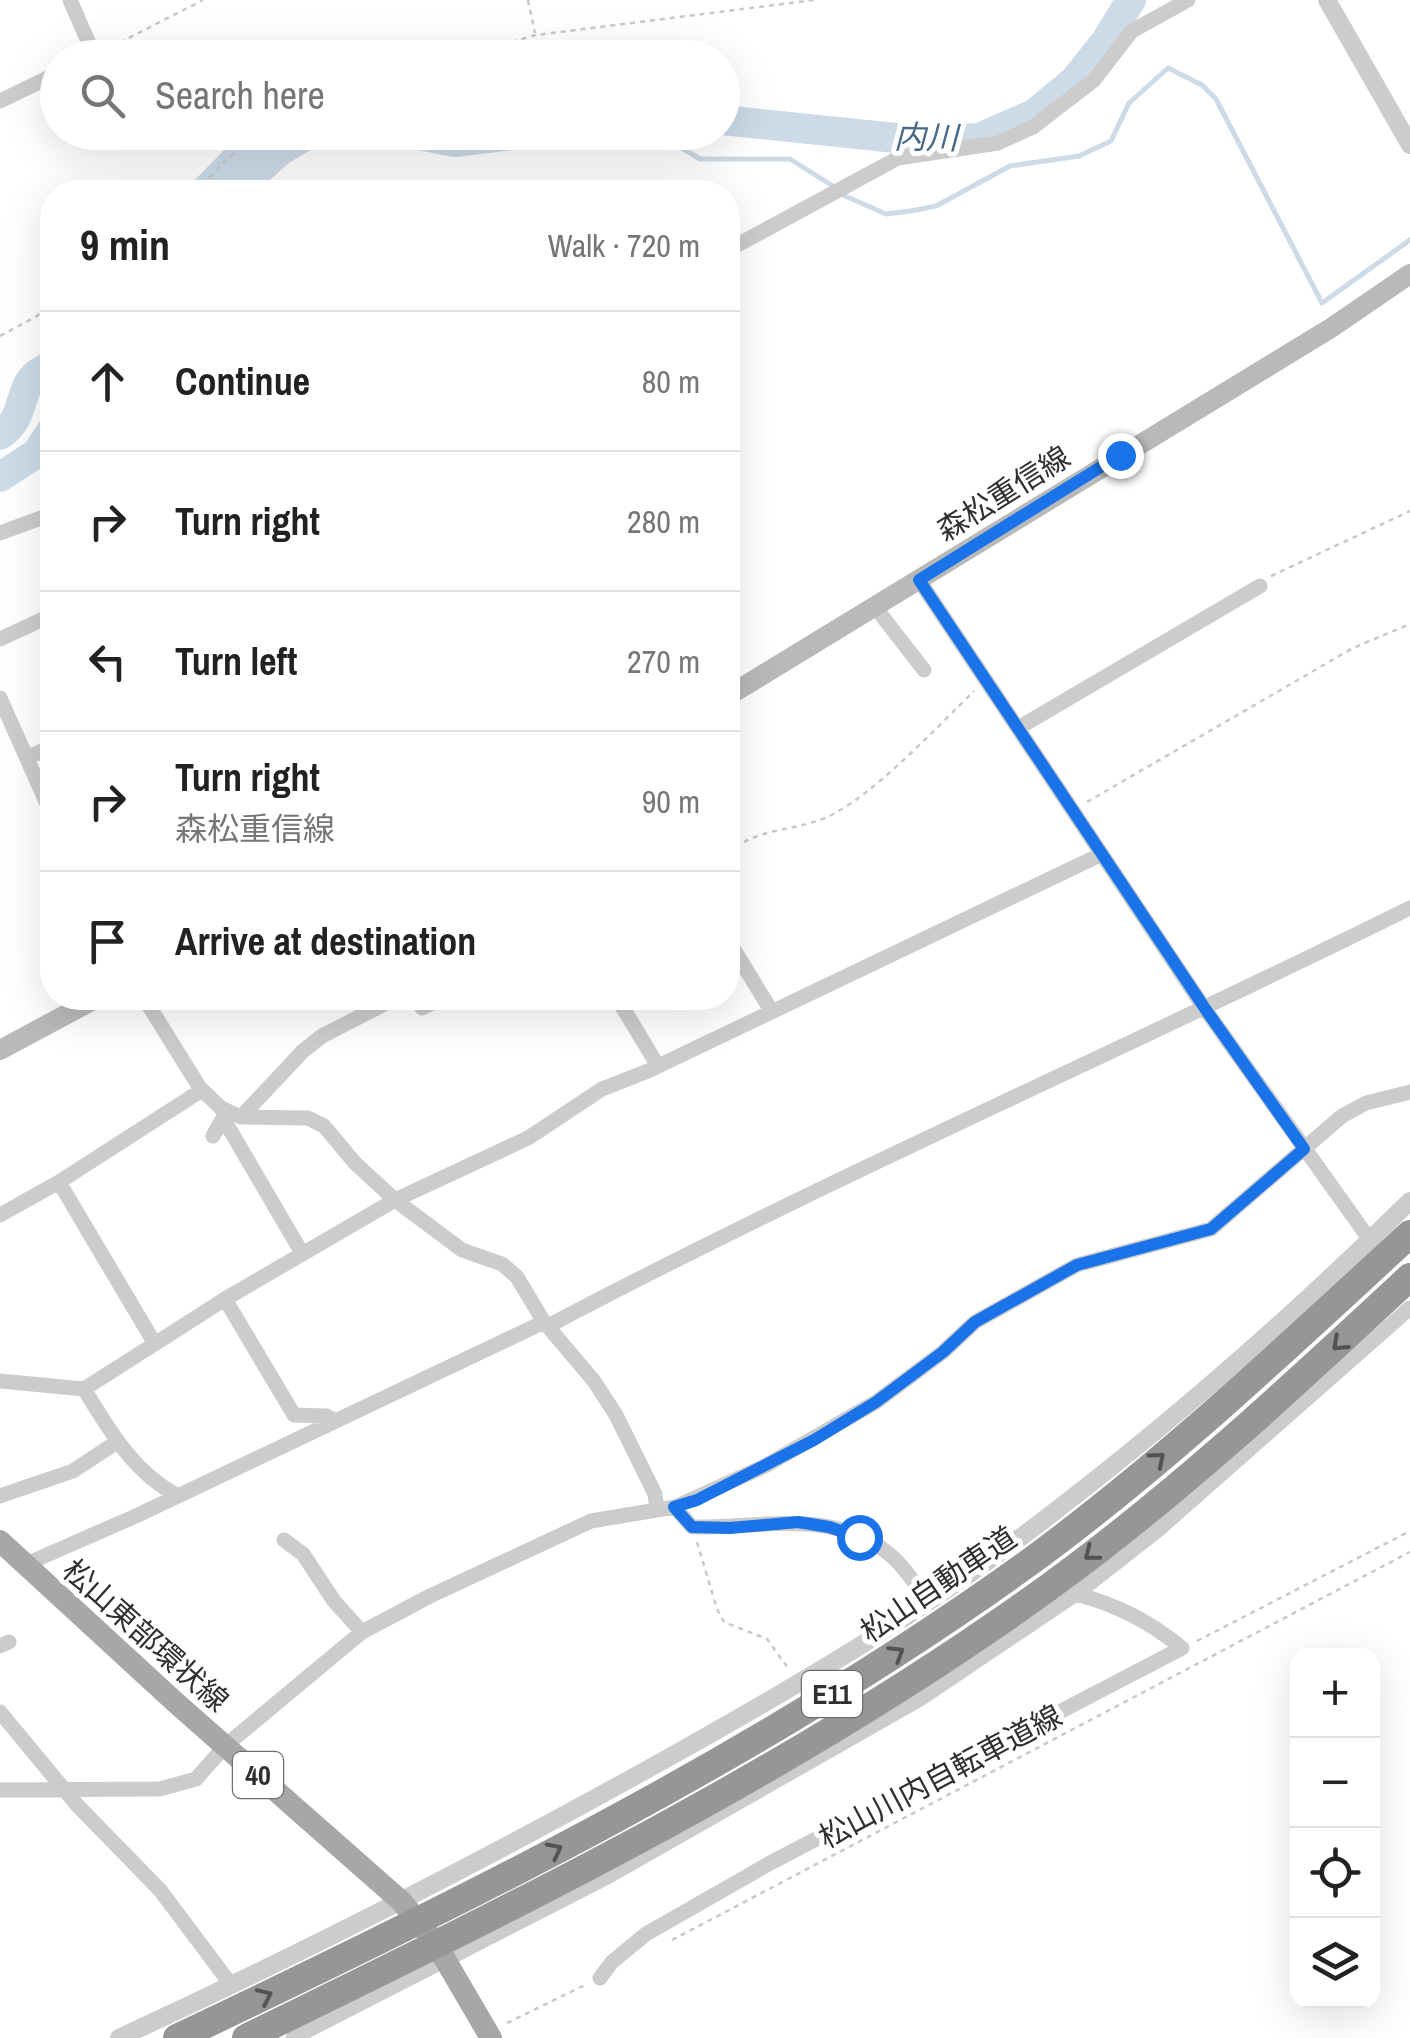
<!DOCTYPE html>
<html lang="en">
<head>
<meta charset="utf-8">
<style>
  :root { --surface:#fff; --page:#f2f2f2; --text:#222; --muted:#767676; --line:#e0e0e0 }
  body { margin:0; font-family:"Archivo Narrow","Noto Sans JP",sans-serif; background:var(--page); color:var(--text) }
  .controls { position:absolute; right:30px; bottom:30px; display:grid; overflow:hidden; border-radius:20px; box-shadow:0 10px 40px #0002 }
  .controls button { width:90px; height:90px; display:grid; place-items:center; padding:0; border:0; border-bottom:2px solid var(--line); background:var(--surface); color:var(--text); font:50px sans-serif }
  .stop { position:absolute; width:30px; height:30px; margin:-22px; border:8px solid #1a73e8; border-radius:50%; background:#fff }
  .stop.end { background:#1a73e8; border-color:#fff; box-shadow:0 2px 10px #0008 }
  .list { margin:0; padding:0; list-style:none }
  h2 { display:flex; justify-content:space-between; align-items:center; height:130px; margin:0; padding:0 40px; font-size:42px }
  h2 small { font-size:32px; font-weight:400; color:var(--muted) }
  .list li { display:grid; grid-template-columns:65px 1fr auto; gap:30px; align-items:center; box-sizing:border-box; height:140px; padding:0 40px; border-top:2px solid var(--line) }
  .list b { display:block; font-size:38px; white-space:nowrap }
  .list p { margin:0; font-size:32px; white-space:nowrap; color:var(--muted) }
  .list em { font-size:32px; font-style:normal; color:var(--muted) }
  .icon { flex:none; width:55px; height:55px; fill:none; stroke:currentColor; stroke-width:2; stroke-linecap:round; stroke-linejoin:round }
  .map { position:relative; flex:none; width:1410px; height:2038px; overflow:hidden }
  .search { position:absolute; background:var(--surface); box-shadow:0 10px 40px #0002; left:40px; top:40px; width:700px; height:110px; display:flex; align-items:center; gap:25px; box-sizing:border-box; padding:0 35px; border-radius:55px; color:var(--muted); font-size:38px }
  .panel { position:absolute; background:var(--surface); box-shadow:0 10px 40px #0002; left:40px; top:180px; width:700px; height:830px; border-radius:40px }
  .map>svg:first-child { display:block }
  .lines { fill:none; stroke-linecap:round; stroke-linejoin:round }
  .stream { stroke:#cddbe8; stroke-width:5 }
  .river { stroke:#cddbe8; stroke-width:30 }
  .path { stroke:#c9c9c9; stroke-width:2.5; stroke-dasharray:5 5; stroke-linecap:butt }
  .minor { stroke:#ccc; stroke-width:15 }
  .tertiary { stroke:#ccc; stroke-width:18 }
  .secondary { stroke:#b9b9b9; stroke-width:20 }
  .primary { stroke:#a7a7a7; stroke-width:22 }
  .motorway-bridge { stroke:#969696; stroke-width:28 }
  .oneway { stroke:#535353 }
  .route { stroke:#1a73e8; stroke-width:12 }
  .labels { text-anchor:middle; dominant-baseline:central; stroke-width:10; stroke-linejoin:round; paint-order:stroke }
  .shield { fill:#fff; stroke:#6d6d6d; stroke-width:2.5 }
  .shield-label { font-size:28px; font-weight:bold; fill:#2f2f2f }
  .street-label { font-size:30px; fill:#2f2f2f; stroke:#fff }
  .water-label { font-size:32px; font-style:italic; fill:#476887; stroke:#fff }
</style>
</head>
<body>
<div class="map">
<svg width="1410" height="2038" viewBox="0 0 1410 2038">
  <rect width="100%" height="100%" fill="#fff"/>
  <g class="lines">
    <path class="stream" d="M655 132 700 159H790L833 186
      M845 196 886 214 911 211 936 206 1010 166 1079 156 1111 141 1129 103 1168 68 1202 85 1216 99 1322 303 1410 240"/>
    <path class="river" d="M722 120 915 140 979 138 1034 114 1074 81 1106 41 1131 0
      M405 132 454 142 540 132
      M559 132H625
      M204 192 252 143
      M234 192 281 150 312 132
      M0 435C32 414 12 379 52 366
      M0 477 37 453 52 430"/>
    <path class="path" d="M528 0 535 33
      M111 47 203 0
      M454 58 536 35 814 0
      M195 192 255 132
      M0 336 37 316 52 301
      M1271 576 1410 511
      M1087 802 1353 648 1410 624
      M728 854C755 827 794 832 827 817 872 797 937 727 974 691
      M697 1542 717 1609 724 1622 767 1639 788 1668
      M1197 1641 1410 1531
      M672 1940 1410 1552
      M507 2023 585 1985"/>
    <path class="minor" d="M70 0 94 55 89 58
      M0 101 58 73
      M728 250 898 158 998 143 1033 127 1094 80 1132 31 1188 0
      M0 533 52 514
      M919 580 1205 1009 1370 1240
      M875 607 924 670
      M0 639 52 615
      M0 698 52 815
      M1018 728 1260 586
      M28 757 52 747
      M728 940 772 1012
      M144 998 200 1088 221 1108 241 1117 308 1118 324 1126 355 1163 395 1200 462 1250 502 1264 517 1277 544 1322 594 1381 616 1415 655 1494 657 1510
      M416 998 422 1008 443 998
      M617 998 658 1066
      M241 1117 303 1051 322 1036 396 998
      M223 1118 302 1253
      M213 1136 227 1111
      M59 1182 155 1344
      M0 1215 59 1182 202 1090
      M225 1299 294 1415 327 1416 335 1421
      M548 1326C830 1177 1124 1050 1410 908
      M0 1381 84 1389 225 1299 395 1200 528 1138 602 1089 648 1071 1102 854
      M84 1389C110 1431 133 1472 178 1496
      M0 1496 73 1471 117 1442
      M675 1507 692 1527C757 1529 831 1507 888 1553 904 1566 916 1585 928 1602
      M284 1540 303 1554 334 1601 362 1632
      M24 1565 138 1515 544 1322
      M0 1646 9 1642
      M0 1712 77 1805 160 1890 232 1986
      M0 1790 160 1789 196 1779 225 1746 362 1632 430 1596 591 1521 675 1507 765 1466 876 1402 943 1352 975 1322 1077 1265 1211 1229 1342 1116 1366 1103 1410 1092
      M600 1978 612 1962 646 1934 772 1862 1182 1648C1149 1621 1117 1605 1076 1594
      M293 2038 609 1876 920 1699 1076 1594 1158 1530 1410 1308"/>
    <path class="tertiary" d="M1327 0 1410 145
      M119 2038C305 1952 487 1859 666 1759 795 1687 923 1612 1041 1522 1170 1424 1294 1315 1410 1201"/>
    <path class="secondary" d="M728 696 1331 328 1410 274
      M0 1050 97 998"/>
    <path class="primary" d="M0 1541 175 1702 402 1902 436 1944 491 2038"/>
    <path class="motorway-bridge" d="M177 2038C470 1899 763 1754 1027 1564 1163 1465 1286 1348 1410 1234
      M246 2038C522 1903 799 1768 1049 1587 1177 1494 1294 1385 1410 1277"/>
  </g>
  <defs><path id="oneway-chevron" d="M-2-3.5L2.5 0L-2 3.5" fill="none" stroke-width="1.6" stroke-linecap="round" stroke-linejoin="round" transform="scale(2.5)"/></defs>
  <g class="oneway">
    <use href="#oneway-chevron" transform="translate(1339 1344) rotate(137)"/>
    <use href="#oneway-chevron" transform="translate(1158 1459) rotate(-40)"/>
    <use href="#oneway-chevron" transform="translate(1091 1554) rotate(142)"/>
    <use href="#oneway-chevron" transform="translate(897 1653) rotate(-32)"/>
    <use href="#oneway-chevron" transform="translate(555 1850) rotate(-27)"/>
    <use href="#oneway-chevron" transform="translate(265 1996) rotate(-25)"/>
  </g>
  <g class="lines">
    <path class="route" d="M859 1537 829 1527 798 1522 730 1528 692 1527 674 1507 697 1500 814 1440 876 1402 943 1352 975 1322 1077 1265 1211 1229 1304 1149 1206 1010 919 580 1120 455"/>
  </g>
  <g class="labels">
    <g class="shield">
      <rect x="802" y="1671" width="60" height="46" rx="8"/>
      <rect x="233" y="1752" width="50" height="46" rx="8"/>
    </g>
    <g class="shield-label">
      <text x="832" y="1694">E11</text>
      <text x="258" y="1775">40</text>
    </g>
    <g class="street-label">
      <text transform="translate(1003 493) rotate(-32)">森松重信線</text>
      <text transform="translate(938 1584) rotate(-34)">松山自動車道</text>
      <text transform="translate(146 1635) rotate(42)">松山東部環状線</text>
      <text transform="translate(940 1776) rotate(-28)">松山川内自転車道線</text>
    </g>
    <g class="water-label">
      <text transform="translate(926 137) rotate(1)">内川</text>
    </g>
  </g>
</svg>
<div class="controls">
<button>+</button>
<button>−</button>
<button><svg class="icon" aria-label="locate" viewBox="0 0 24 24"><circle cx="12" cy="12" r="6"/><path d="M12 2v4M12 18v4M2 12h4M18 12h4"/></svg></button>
<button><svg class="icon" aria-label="layers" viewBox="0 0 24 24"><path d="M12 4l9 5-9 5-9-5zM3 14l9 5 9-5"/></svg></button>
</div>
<div class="stop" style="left:859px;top:1537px"></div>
<div class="stop end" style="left:1120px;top:455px"></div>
<div class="search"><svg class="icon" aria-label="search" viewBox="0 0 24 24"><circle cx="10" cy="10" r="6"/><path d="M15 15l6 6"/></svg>Search here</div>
<section class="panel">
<h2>9 min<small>Walk · 720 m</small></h2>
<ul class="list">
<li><svg class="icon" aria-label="ahead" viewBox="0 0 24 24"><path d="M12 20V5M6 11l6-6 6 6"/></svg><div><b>Continue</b></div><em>80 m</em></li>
<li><svg class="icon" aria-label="right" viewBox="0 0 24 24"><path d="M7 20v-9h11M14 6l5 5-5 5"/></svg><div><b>Turn right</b></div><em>280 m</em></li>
<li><svg class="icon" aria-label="left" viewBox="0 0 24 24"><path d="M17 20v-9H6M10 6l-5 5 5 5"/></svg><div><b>Turn left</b></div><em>270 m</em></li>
<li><svg class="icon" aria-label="right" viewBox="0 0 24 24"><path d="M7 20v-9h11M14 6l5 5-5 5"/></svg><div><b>Turn right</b><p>森松重信線</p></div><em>90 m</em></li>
<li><svg class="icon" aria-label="arrive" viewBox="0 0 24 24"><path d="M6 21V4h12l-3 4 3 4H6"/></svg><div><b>Arrive at destination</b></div></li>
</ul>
</section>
</div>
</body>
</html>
